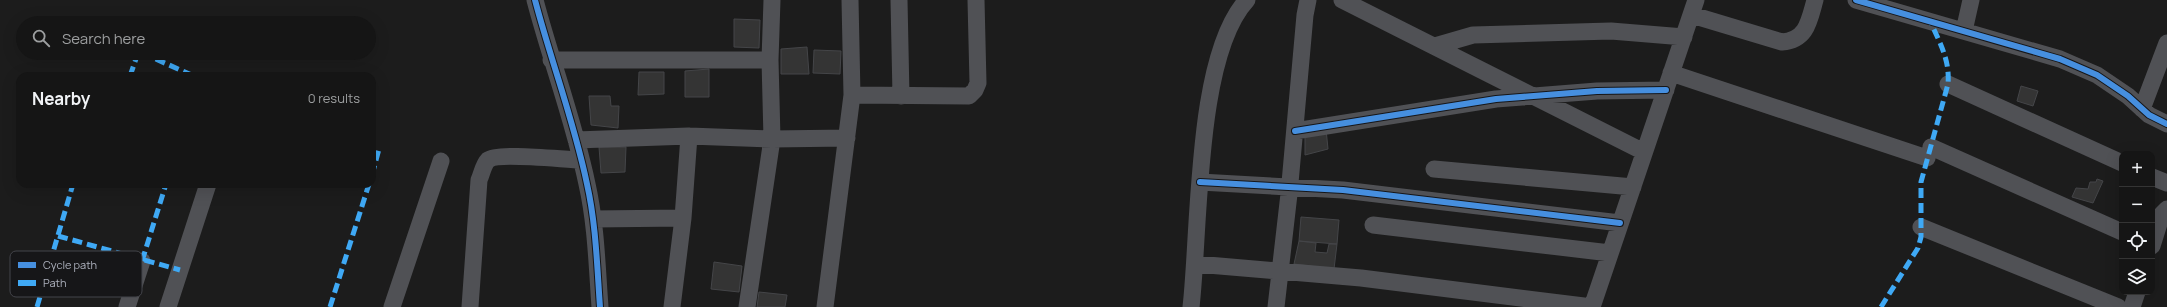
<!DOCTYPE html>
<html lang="en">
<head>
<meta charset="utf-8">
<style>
  :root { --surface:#151515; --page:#222; --text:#f1f3f6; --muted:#9d9fa0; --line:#343434 }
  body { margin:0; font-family:Manrope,sans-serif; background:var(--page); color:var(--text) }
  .controls { position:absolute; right:12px; bottom:12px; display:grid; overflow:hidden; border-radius:8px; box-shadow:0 4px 16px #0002 }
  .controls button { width:36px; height:36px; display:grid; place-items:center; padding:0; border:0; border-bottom:1px solid var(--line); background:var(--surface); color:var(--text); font:20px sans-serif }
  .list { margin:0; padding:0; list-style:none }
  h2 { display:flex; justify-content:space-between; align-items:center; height:52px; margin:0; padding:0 16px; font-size:17px }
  h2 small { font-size:13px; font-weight:400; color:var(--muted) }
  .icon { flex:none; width:22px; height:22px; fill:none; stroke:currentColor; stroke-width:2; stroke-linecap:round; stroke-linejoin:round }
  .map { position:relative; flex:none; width:2167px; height:307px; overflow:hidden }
  .search { position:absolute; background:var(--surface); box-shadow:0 4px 16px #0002; left:16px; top:16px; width:360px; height:44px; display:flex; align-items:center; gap:10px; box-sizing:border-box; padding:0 14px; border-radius:22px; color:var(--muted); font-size:15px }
  .panel { position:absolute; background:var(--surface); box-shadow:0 4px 16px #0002; left:16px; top:72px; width:360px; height:116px; border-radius:12px }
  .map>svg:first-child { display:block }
  .building { fill:#343434; stroke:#444548 }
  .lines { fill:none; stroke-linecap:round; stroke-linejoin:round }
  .minor { stroke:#505155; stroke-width:17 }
  .quiet { stroke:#3fa9f5; stroke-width:5; stroke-dasharray:10 5; stroke-linecap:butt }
  .cycleway-casing { stroke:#161618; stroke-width:8 }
  .cycleway { stroke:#468fdf; stroke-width:6 }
  .key { fill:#161618; stroke:#43444a; stroke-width:1 }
  .key-label { font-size:11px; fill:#adb1bd }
</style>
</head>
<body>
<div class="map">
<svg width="2167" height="307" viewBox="0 0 2167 307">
  <rect width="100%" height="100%" fill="#1c1c1c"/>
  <path class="building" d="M734 19 760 20 759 48 734 47Z
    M807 47 809 74H781V49Z
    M814 50 841 51 840 74 813 73Z
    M709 69V97H685V71Z
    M639 72H664V94L638 95Z
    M2021 86 2038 91 2033 106 2017 101Z
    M589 96H610L611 106H619L618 128 591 125Z
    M1326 129 1328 149 1305 155V134Z
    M599 147H626L625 172 601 173Z
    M2097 179 2103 181 2093 203 2072 197 2076 188 2088 189 2090 182H2096Z
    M1301 217 1339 220 1337 244 1299 241Z
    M1299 241 1316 243 1315 252 1327 253 1329 244H1337L1334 269 1294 264Z
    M714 262 742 266 739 292 711 289Z
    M759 292 787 295 785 307H757Z"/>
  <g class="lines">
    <path class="minor" d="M535 0C551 61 574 121 587 184 596 224 597 266 600 307
      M899 0 901 96
      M1342 0 1644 152
      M1856 0 2060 59 2097 75 2128 96 2149 115 2167 124
      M1692 15 1782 42C1807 40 1809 21 1815 0
      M1964 31 1971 0
      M1435 46 1473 35 1611 31 1684 37
      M551 60H770
      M1671 73 1927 158
      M1948 84 2122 163
      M852 95 969 96 975 90 978 83 976 0
      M2142 109 2167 43
      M1295 131 1496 99 1597 91 1666 90
      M576 140 689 136 772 139 847 138
      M1931 147 2122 232
      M1434 169 1633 187
      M2152 177 2167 183
      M1200 182 1343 190 1620 223
      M593 219 683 218
      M1373 225 1610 253
      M1921 227 2118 307
      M2152 246 2162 214 2167 209
      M1196 264 1361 278 1592 307
      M127 307 142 261
      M168 307 208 184
      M392 307 441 161
      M470 307 479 180C482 174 483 165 488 160 498 152 566 160 581 160
      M672 307 683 218 689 136
      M747 307 772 139 770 60 772 0
      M825 307 852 95 850 0
      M1191 307C1200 230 1195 56 1247 0
      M1276 307 1289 194 1305 15 1308 0
      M1592 307 1696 0
      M2132 307 2137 292"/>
    <path class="quiet" d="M142 53 194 76
      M130 76 138 53
      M372 175 379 149
      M58 236 180 270
      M142 261 166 184
      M37 307 73 184
      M330 307 369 184
      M1881 307 1918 248 1921 237V182L1948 84C1950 60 1940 43 1930 21"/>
    <defs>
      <path id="cycleway" d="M535 0C551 61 574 121 587 184 596 224 597 266 600 307
        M1856 0 2060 59 2097 75 2128 96 2149 115 2167 124
        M1295 131 1496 99 1597 91 1666 90
        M1200 182 1343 190 1620 223"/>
    </defs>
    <use href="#cycleway" class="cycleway-casing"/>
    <use href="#cycleway" class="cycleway"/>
  </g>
  <rect x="10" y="251" width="132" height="46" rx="6" class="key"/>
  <rect x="18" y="262" width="18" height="6" fill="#468fdf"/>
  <rect x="18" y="280" width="18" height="6" fill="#3fa9f5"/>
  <g class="key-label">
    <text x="43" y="269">Cycle path</text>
    <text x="43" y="287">Path</text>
  </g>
</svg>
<div class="controls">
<button>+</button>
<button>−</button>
<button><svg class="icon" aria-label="locate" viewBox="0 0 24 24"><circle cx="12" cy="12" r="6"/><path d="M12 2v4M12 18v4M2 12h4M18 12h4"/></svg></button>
<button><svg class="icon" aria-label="layers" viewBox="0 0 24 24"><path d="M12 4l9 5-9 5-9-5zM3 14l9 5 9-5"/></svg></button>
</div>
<div class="search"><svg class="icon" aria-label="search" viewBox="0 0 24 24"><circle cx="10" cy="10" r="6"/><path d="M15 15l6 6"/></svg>Search here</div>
<section class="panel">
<h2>Nearby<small>0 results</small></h2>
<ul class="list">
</ul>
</section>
</div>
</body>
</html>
